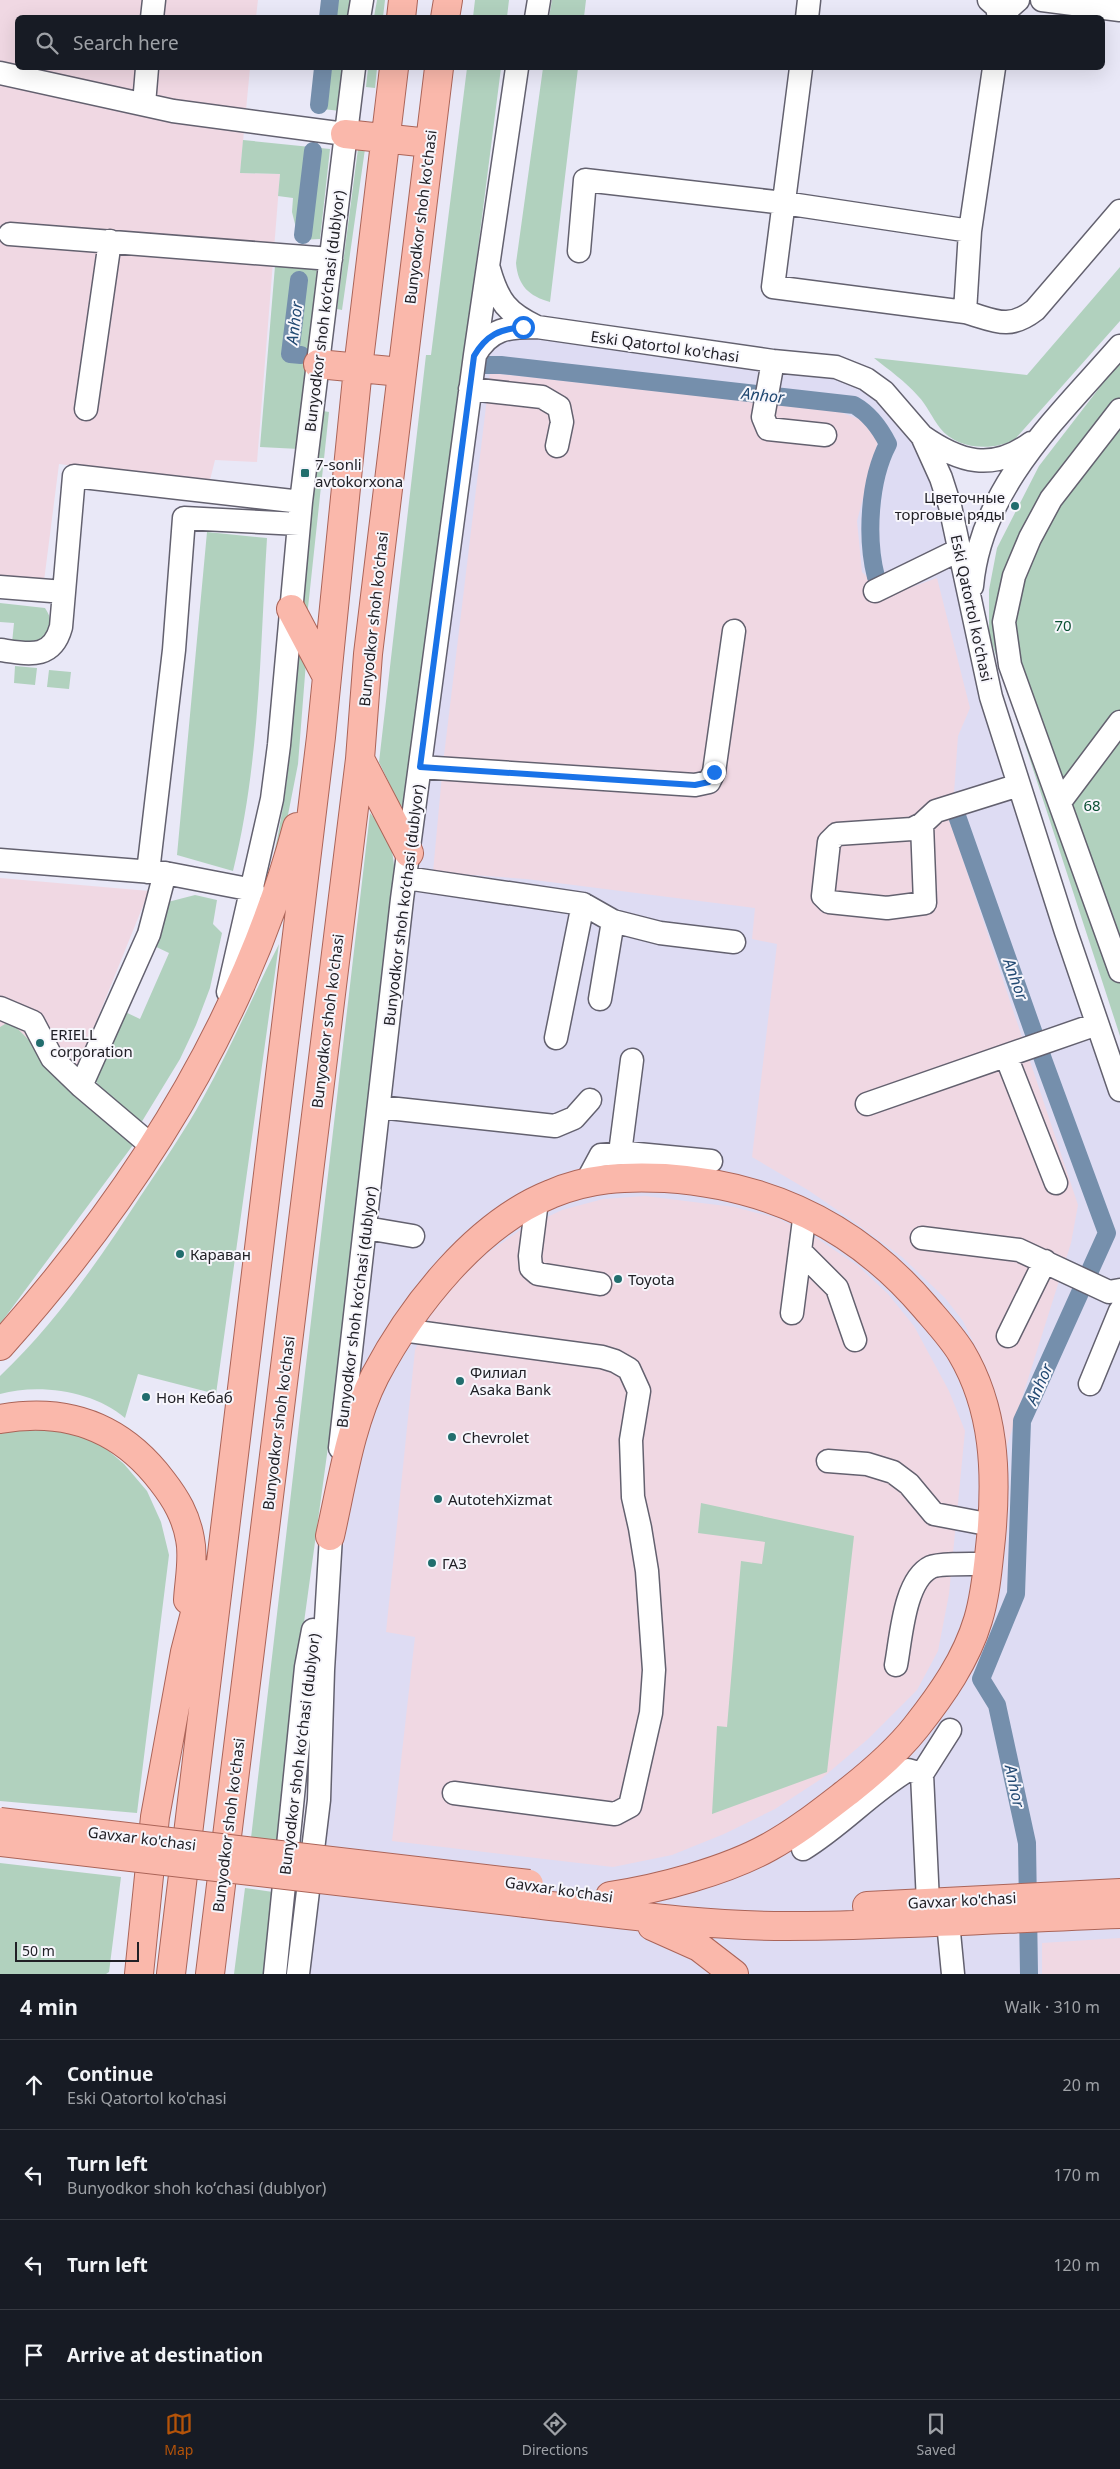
<!DOCTYPE html>
<html lang="en">
<head>
<meta charset="utf-8">
<style>
  :root { --surface:#171b24; --page:#242831; --text:#f1f3f6; --muted:#9ea1a6; --line:#363941; --accent:#b45309 }
  body { margin:0; font-family:"Noto Sans",sans-serif; background:var(--page); color:var(--text) }
  .scale { position:absolute; left:15px; bottom:12px; width:124px; box-sizing:border-box; padding-left:5px; border:2px solid #212026; border-top:0; font-size:14px; line-height:18px; white-space:nowrap; color:#212026; -webkit-text-stroke:4px #f7f6fc; paint-order:stroke }
  .stop { position:absolute; width:15px; height:15px; margin:-11px; border:4px solid #1a73e8; border-radius:50%; background:#fff }
  .stop.end { background:#1a73e8; border-color:#fff; box-shadow:0 1px 5px #0008 }
  .list { margin:0; padding:0; list-style:none }
  h2 { display:flex; justify-content:space-between; align-items:center; height:65px; margin:0; padding:0 20px; font-size:21px }
  h2 small { font-size:16px; font-weight:400; color:var(--muted) }
  .list li { display:grid; grid-template-columns:32px 1fr auto; gap:15px; align-items:center; box-sizing:border-box; height:90px; padding:0 20px; border-top:1px solid var(--line) }
  .list b { display:block; font-size:19px; white-space:nowrap }
  .list p { margin:0; font-size:16px; white-space:nowrap; color:var(--muted) }
  .list em { font-size:16px; font-style:normal; color:var(--muted) }
  .icon { flex:none; width:28px; height:28px; fill:none; stroke:currentColor; stroke-width:2; stroke-linecap:round; stroke-linejoin:round }
  .map { position:relative; flex:none; width:1120px; height:1974px; overflow:hidden }
  .search { position:absolute; background:var(--surface); box-shadow:0 5px 20px #0002; left:15px; right:15px; top:15px; height:55px; display:flex; align-items:center; gap:12px; box-sizing:border-box; padding:0 18px; border-radius:8px; color:var(--muted); font-size:19px }
  .sheet { height:425px; background:var(--surface) }
  nav { display:flex; justify-content:space-around; align-items:center; box-sizing:border-box; height:70px; border-top:1px solid var(--line); background:var(--surface); font-size:14px; color:var(--muted) }
  nav a { display:grid; justify-items:center; gap:2px }
  nav .on { color:var(--accent) }
  .map>svg:first-child { display:block }
  .built { fill:#dedcf3 }
  .industrial { fill:#f0d8e3 }
  .green { fill:#b1d1be }
  .lines { fill:none; stroke-linecap:round; stroke-linejoin:round }
  .canal { stroke:#758fac; stroke-width:18 }
  .minor-casing { stroke:#63616f; stroke-width:25 }
  .major-casing { stroke:#ab6458; stroke-width:30 }
  .minor { stroke:#fff; stroke-width:22 }
  .major { stroke:#fab8ab; stroke-width:28 }
  .major-bridge-casing { stroke:#ab6458; stroke-width:30; stroke-linecap:butt }
  .major-bridge { stroke:#fab8ab; stroke-width:28 }
  .route { stroke:#1a73e8; stroke-width:6 }
  .poi-dot { fill:#216d6d; stroke:#f7f6fc; stroke-width:2 }
  .labels { text-anchor:middle; dominant-baseline:central; stroke-width:4; stroke-linejoin:round; paint-order:stroke }
  .street-label { font-size:15px; fill:#212026; stroke:#f7f6fc }
  .poi-label { font-size:15px; fill:#212026; stroke:#f7f6fc; text-anchor:start }
  .park-label { font-size:15px; fill:#094f32; stroke:#f7f6fc }
  .water-label { font-size:16px; font-style:italic; fill:#224972; stroke:#f7f6fc }
</style>
</head>
<body>
<div class="map">
<svg width="1120" height="1974" viewBox="0 0 1120 1974">
  <rect width="100%" height="100%" fill="#e9e8f7"/>
  <path class="built" d="M498 331 836 367 922 436 971 609 1120 1090V1974H298L323 1670 475 355Z"/>
  <path class="industrial" d="M0 0H258L256 17 18 18V68H250L240 173 280 174 257 462 215 460 209 484 59 464 44 581 0 577Z
    M490 373 835 410 861 420 878 441 857 521 862 572 886 596 937 578 970 708 958 736 954 793 949 818 1078 1205 1071 1243 1004 1455 1003 1425 997 1396 988 1372 963 1321 945 1298 902 1257 853 1221 808 1190 752 1157 777 944 752 939 755 908 526 879 433 872 443 764Z
    M0 878 149 891 73 1079 0 1161Z
    M645 1196 734 1207 777 1218 818 1239 858 1266 888 1294 914 1326 949 1391 965 1431 949 1594 938 1651 917 1690 868 1739 821 1779 775 1809 724 1834 672 1855 613 1867 392 1841 415 1637 386 1632 415 1350 433 1311 459 1278 489 1252 522 1229 562 1210 603 1199Z
    M1120 1938V1974H1042V1943Z"/>
  <path class="green" d="M335 0H351L349 17 333 18Z
    M377 0H385L383 17H374Z
    M475 0H509L507 17H473Z
    M552 0H586L584 17H549Z
    M327 68H344L340 111 323 109Z
    M368 68H377L375 88 366 87Z
    M467 68H501L407 805 400 806 379 762 426 355H431Z
    M543 68H578L550 302C529 296 518 286 516 263Z
    M243 140 330 149 320 239 299 240 292 212 293 198 278 196 280 174 240 173Z
    M358 149H365L342 310 337 309Z
    M275 266 317 268 299 449 260 447Z
    M1120 267V321L1015 439C993 452 956 449 940 428 932 418 927 405 918 396 905 381 889 370 874 358L1027 375Z
    M1120 361V1036L989 634V590L997 548 1039 466Z
    M323 411 329 412 307 617 302 605Z
    M207 532 267 538C260 649 260 763 233 871L177 855Z
    M0 603 45 608C54 621 50 628 44 642L12 643 14 623 0 622Z
    M298 645 306 662 298 764 285 830 273 859C289 788 294 718 298 645Z
    M15 666 37 668 35 685 14 683Z
    M49 670 71 672 69 689 47 687Z
    M370 813C390 835 392 844 395 873L338 1374 302 1637 278 1841 251 1838Z
    M195 895 217 900 213 924 222 933 210 988 196 1025 180 1059 141 1123 112 1102 89 1073 119 1009 140 1019 169 953 148 943 164 903Z
    M279 944 216 1394 138 1374 125 1418C94 1391 39 1383 0 1394V1376C55 1324 99 1260 140 1197 162 1164 184 1132 203 1098 231 1048 253 995 279 944Z
    M10 1021 133 1145 0 1324V1027Z
    M55 1425 97 1441 124 1464 147 1491 161 1522 169 1555 137 1813 0 1801V1433Z
    M701 1503 854 1536 827 1772 712 1814 717 1726 727 1727 741 1561 762 1564 765 1542 698 1533Z
    M0 1863 121 1877 109 1972 106 1974H0Z
    M245 1888 273 1892 265 1974H234Z"/>
  <g class="lines">
    <path class="canal" d="M328 18 330 0
      M319 105 323 68
      M303 235 313 151
      M299 280 290 354 301 355
      M484 365H501L854 405C870 414 880 428 888 444 869 480 866 538 876 577
      M957 816 1044 1062 1107 1233 1022 1421 1016 1594 981 1679 997 1705 1027 1843 1029 1974"/>
    <defs>
      <path id="minor" d="M989 0 997 7 999 18
        M1042 0 1120 10
        M152 18 154 0
        M359 18 362 0
        M536 18 539 0
        M807 18 809 0
        M1005 18 1008 9 1018 0
        M801 68 773 287 965 312
        M994 68 970 231 965 312C994 320 1008 331 1035 310L1120 211
        M0 73 173 111 345 134
        M144 104 147 68
        M10 234 331 259
        M579 251 585 180 784 203 970 231
        M489 269C498 301 507 313 537 327
        M475 355C490 328 508 327 537 327L773 361 836 367 866 379 884 392 922 436 941 478 950 506 991 697 1066 932 1120 1090
        M773 361 763 417 768 429 825 435
        M470 389 542 397 559 407 562 422 557 446
        M86 409 110 241
        M1120 410 1051 499 1030 538 1014 576 1004 622 1010 665 1120 971
        M922 436C959 462 992 472 1031 443
        M972 586C981 487 1058 417 1120 346
        M0 587 64 592
        M875 591 959 550
        M0 650C29 654 52 660 61 627L74 476 301 502
        M420 767 695 785 709 782 714 772 734 631
        M1060 802 1120 722
        M922 824 925 903 887 908 829 902 823 896 829 842 837 834 912 829 922 824 936 811 1019 785
        M0 860 165 873 253 890
        M148 872 174 650 184 518 299 524
        M406 878 583 904 613 921 660 933 734 942
        M228 992 272 799 279 745 301 502 354 68
        M600 999 613 921
        M0 1008 33 1022 52 1058 81 1086 153 1147
        M556 1038 583 904
        M1006 1056 1056 1183
        M81 1086 149 934 165 873
        M867 1104 1097 1024
        M379 1107 555 1126 574 1118 590 1100
        M620 1153 632 1060
        M587 1181 601 1155 627 1153 711 1161
        M537 1201 530 1256 531 1268 538 1274 600 1284
        M366 1228 413 1236
        M922 1238 1019 1250 1109 1292 1120 1290
        M800 1251 837 1288 855 1340
        M792 1313 805 1212
        M402 1330 602 1357 615 1361 629 1369 639 1391 631 1440 633 1497 640 1528 647 1571 654 1670 651 1713 630 1806 615 1814 454 1793
        M1008 1336 1045 1261
        M1090 1384 1120 1311
        M340 1448 402 899 475 355 517 68
        M828 1461 867 1464 893 1472 909 1484 934 1514 992 1525
        M896 1665C901 1639 904 1580 931 1567 939 1563 976 1564 988 1564
        M803 1849C841 1826 871 1792 908 1770L922 1774
        M928 1902 922 1774 950 1730
        M948 1922 953 1974
        M275 1974 306 1667 313 1630
        M298 1974 319 1800 323 1670 332 1519"/>
      <path id="major" d="M401 18 403 0
        M445 18 448 0
        M345 134 429 143
        M318 364 401 372
        M291 609 326 675
        M360 759 409 853
        M0 1346C133 1197 245 1022 297 827
        M0 1419C67 1407 121 1427 162 1481 176 1499 186 1516 190 1539 194 1558 189 1581 188 1600
        M330 1536C342 1483 350 1425 375 1376 412 1306 476 1224 551 1194 588 1178 625 1176 665 1178 770 1185 856 1226 925 1307 937 1321 951 1336 961 1352 995 1409 997 1474 991 1538 988 1565 986 1594 978 1620 966 1660 942 1694 916 1727 897 1751 874 1771 850 1790 824 1810 798 1831 769 1847 726 1871 658 1889 610 1896
        M526 1903C613 1913 700 1926 787 1926 898 1926 1009 1918 1120 1914
        M867 1906 1120 1893
        M652 1926 699 1947 734 1974
        M139 1974 155 1817 185 1652 205 1574
        M171 1974 321 737 358 368 394 68
        M210 1974 360 759 368 654 439 68"/>
    </defs>
    <use href="#minor" class="minor-casing"/>
    <use href="#major" class="major-casing"/>
    <use href="#minor" class="minor"/>
    <use href="#major" class="major"/>
    <defs>
      <path id="major-bridge" d="M0 1822 529 1884
        M0 1842 526 1903"/>
    </defs>
    <use href="#major-bridge" class="major-bridge-casing"/>
    <use href="#major-bridge" class="major-bridge"/>
  </g>
  <g class="lines">
    <path class="route" d="M523 327C500 329 486 335 474 356L420 767 695 785 709 782 714 772"/>
  </g>
  <g class="poi-dot">
    <rect x="300" y="468" width="10" height="10" rx="2.5"/>
    <circle cx="1015" cy="506" r="5"/>
    <circle cx="40" cy="1043" r="5"/>
    <circle cx="180" cy="1254" r="5"/>
    <circle cx="618" cy="1279" r="5"/>
    <circle cx="460" cy="1381" r="5"/>
    <circle cx="146" cy="1397" r="5"/>
    <circle cx="452" cy="1437" r="5"/>
    <circle cx="438" cy="1499" r="5"/>
    <circle cx="432" cy="1563" r="5"/>
  </g>
  <g class="labels">
    <g class="street-label">
      <text transform="translate(420 217) rotate(-83)">Bunyodkor shoh ko'chasi</text>
      <text transform="translate(324 311) rotate(-83)">Bunyodkor shoh koʻchasi (dublyor)</text>
      <text transform="translate(665 346) rotate(8)">Eski Qatortol ko'chasi</text>
      <text transform="translate(972 608) rotate(78)">Eski Qatortol ko'chasi</text>
      <text transform="translate(373 619) rotate(-84)">Bunyodkor shoh ko'chasi</text>
      <text transform="translate(403 905) rotate(-83)">Bunyodkor shoh koʻchasi (dublyor)</text>
      <text transform="translate(327 1021) rotate(-83)">Bunyodkor shoh ko'chasi</text>
      <text transform="translate(356 1307) rotate(-83)">Bunyodkor shoh koʻchasi (dublyor)</text>
      <text transform="translate(278 1423) rotate(-83)">Bunyodkor shoh ko'chasi</text>
      <text transform="translate(299 1754) rotate(-83)">Bunyodkor shoh koʻchasi (dublyor)</text>
      <text transform="translate(228 1825) rotate(-83)">Bunyodkor shoh ko'chasi</text>
      <text transform="translate(142 1838) rotate(7)">Gavxar ko'chasi</text>
      <text transform="translate(559 1889) rotate(8)">Gavxar ko'chasi</text>
      <text transform="translate(962 1900) rotate(-3)">Gavxar ko'chasi</text>
    </g>
    <g class="poi-label">
      <text x="315" y="464">7-sonli<tspan x="315" dy="17">avtokorxona</tspan></text>
      <text x="1005" y="497" text-anchor="end">Цветочные<tspan x="1005" dy="17">торговые ряды</tspan></text>
      <text x="50" y="1034">ERIELL<tspan x="50" dy="17">corporation</tspan></text>
      <text x="190" y="1254">Караван</text>
      <text x="628" y="1279">Toyota</text>
      <text x="470" y="1372">Филиал<tspan x="470" dy="17">Asaka Bank</tspan></text>
      <text x="156" y="1397">Нон Кебаб</text>
      <text x="462" y="1437">Chevrolet</text>
      <text x="448" y="1499">AutotehXizmat</text>
      <text x="442" y="1563">ГАЗ</text>
    </g>
    <g class="park-label">
      <text x="1063" y="625">70</text>
      <text x="1092" y="805">68</text>
    </g>
    <g class="water-label">
      <text transform="translate(294 323) rotate(-83)">Anhor</text>
      <text transform="translate(763 395) rotate(6)">Anhor</text>
      <text transform="translate(1016 979) rotate(70)">Anhor</text>
      <text transform="translate(1039 1384) rotate(-66)">Anhor</text>
      <text transform="translate(1015 1786) rotate(78)">Anhor</text>
    </g>
  </g>
</svg>
<div class="scale">50 m</div>
<div class="stop" style="left:523px;top:327px"></div>
<div class="stop end" style="left:714px;top:772px"></div>
<div class="search"><svg class="icon" aria-label="search" viewBox="0 0 24 24"><circle cx="10" cy="10" r="6"/><path d="M15 15l6 6"/></svg>Search here</div>
</div>
<section class="sheet">
<h2>4 min<small>Walk · 310 m</small></h2>
<ul class="list">
<li><svg class="icon" aria-label="ahead" viewBox="0 0 24 24"><path d="M12 20V5M6 11l6-6 6 6"/></svg><div><b>Continue</b><p>Eski Qatortol ko'chasi</p></div><em>20 m</em></li>
<li><svg class="icon" aria-label="left" viewBox="0 0 24 24"><path d="M17 20v-9H6M10 6l-5 5 5 5"/></svg><div><b>Turn left</b><p>Bunyodkor shoh koʻchasi (dublyor)</p></div><em>170 m</em></li>
<li><svg class="icon" aria-label="left" viewBox="0 0 24 24"><path d="M17 20v-9H6M10 6l-5 5 5 5"/></svg><div><b>Turn left</b></div><em>120 m</em></li>
<li><svg class="icon" aria-label="arrive" viewBox="0 0 24 24"><path d="M6 21V4h12l-3 4 3 4H6"/></svg><div><b>Arrive at destination</b></div></li>
</ul>
</section>
<nav>
<a class="on"><svg class="icon" aria-label="map" viewBox="0 0 24 24"><path d="M3 6l6-2 6 2 6-2v14l-6 2-6-2-6 2zM9 4v14M15 6v14"/></svg>Map</a>
<a><svg class="icon" aria-label="directions" viewBox="0 0 24 24"><path d="M12 3l9 9-9 9-9-9zM9 14v-3h6M13 9l2 2-2 2"/></svg>Directions</a>
<a><svg class="icon" aria-label="saved" viewBox="0 0 24 24"><path d="M7 4h10v16l-5-4-5 4z"/></svg>Saved</a>
</nav>
</body>
</html>
